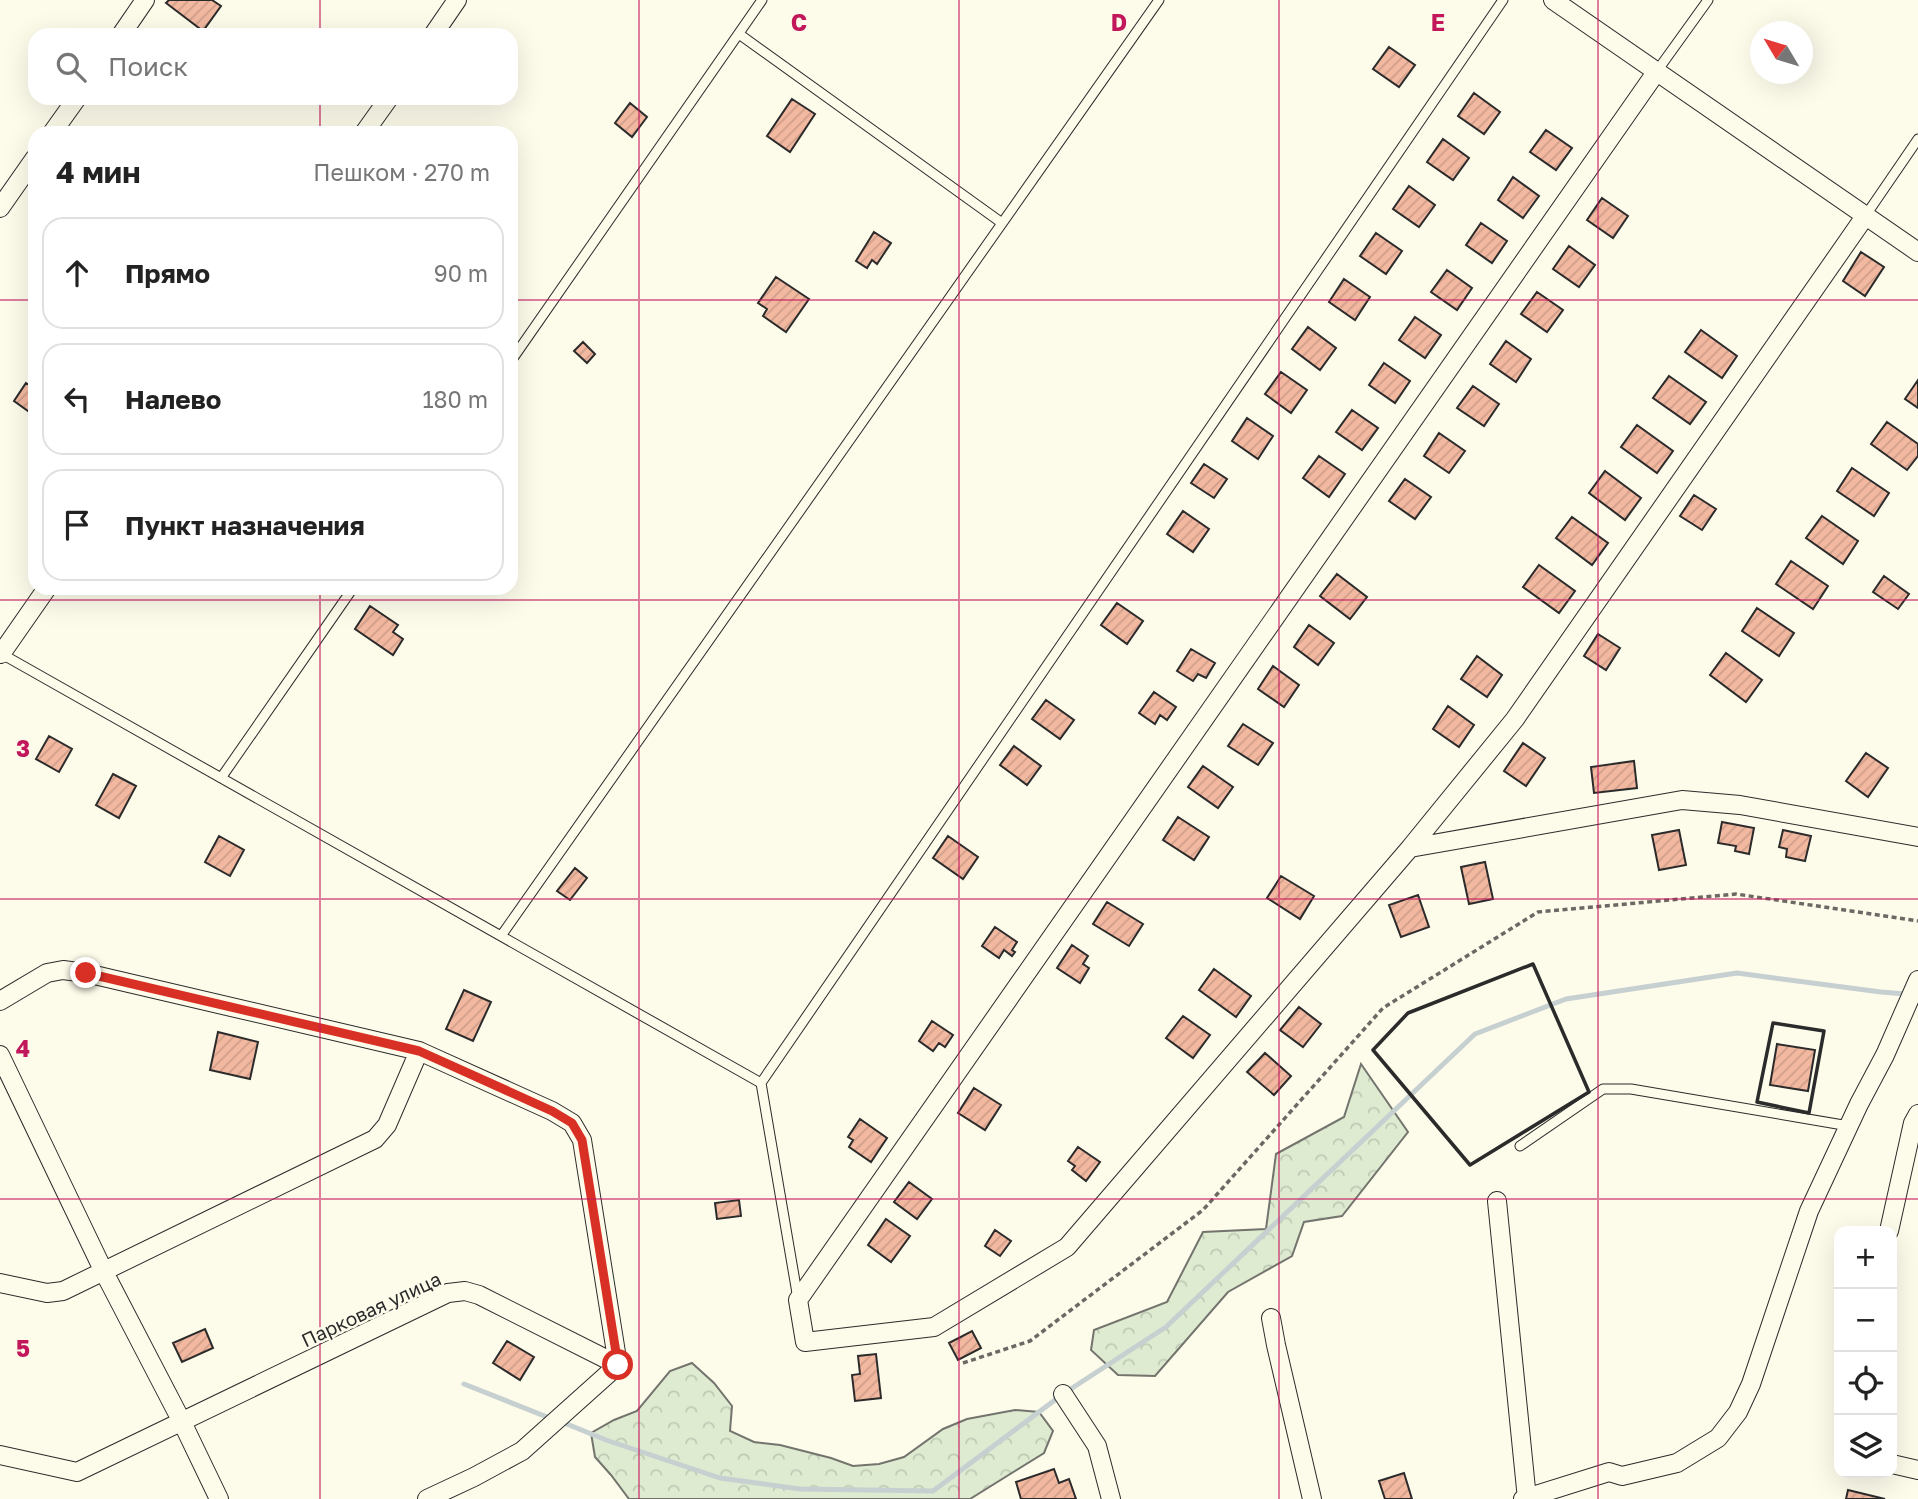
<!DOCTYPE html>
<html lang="ru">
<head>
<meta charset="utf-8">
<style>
  :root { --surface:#fff; --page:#f2f2f2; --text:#222; --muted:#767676; --line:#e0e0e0 }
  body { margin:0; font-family:"Golos Text",sans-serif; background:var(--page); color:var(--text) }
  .controls { position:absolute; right:21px; bottom:21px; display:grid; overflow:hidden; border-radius:14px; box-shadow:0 7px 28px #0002 }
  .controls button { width:63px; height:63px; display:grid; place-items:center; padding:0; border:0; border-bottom:2px solid var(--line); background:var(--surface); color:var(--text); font:35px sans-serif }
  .compass { position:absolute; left:1750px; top:21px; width:63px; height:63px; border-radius:50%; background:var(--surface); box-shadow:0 7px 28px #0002; rotate:308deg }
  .stop { position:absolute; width:21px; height:21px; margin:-16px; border:5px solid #d93025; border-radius:50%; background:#fff }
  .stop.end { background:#d93025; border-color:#fff; box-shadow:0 2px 7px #0008 }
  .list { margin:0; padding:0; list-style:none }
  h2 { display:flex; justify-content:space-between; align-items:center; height:91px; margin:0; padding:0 28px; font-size:30px }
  h2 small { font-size:23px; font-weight:400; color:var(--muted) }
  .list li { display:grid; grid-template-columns:46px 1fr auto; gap:21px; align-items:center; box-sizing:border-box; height:112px; margin:0 14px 14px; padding:0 14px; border:2px solid var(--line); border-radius:21px }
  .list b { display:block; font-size:26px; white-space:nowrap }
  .list em { font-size:23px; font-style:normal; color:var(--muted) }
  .icon { flex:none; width:38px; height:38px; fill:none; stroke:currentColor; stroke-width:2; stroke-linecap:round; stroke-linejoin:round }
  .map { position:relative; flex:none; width:1918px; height:1499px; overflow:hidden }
  .search { position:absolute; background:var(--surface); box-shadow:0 7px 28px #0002; left:28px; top:28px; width:490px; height:77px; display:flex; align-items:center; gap:18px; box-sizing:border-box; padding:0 24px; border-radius:21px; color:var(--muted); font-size:26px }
  .panel { position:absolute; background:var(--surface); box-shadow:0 7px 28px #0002; left:28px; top:126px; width:490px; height:469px; border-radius:21px }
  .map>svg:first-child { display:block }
  .forest { fill:url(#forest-crowns); stroke:#74746e; stroke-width:2 }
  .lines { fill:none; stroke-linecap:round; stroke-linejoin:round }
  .stream { stroke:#c7d0d0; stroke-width:5 }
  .building { fill:url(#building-hatch); stroke:#2b2b2b; stroke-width:2 }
  .service-casing { stroke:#2b2b2b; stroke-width:11 }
  .minor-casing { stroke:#2b2b2b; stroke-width:20 }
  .path { stroke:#6a6964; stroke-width:3.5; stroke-dasharray:5 3.5; stroke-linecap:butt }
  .service { stroke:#fdfbea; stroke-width:9 }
  .minor { stroke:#fdfbea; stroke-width:18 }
  .wall { stroke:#2b2b2b; stroke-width:3.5 }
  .route { stroke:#d93025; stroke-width:9 }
  .grid { fill:none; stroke:#c2185b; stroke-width:2; stroke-opacity:0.55 }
  .labels { text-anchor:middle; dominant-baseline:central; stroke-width:5; stroke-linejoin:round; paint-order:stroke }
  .street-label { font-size:19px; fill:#2b2b2b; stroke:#fdfbea }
  .grid-label { font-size:23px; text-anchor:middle; font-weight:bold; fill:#c2185b; stroke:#fdfbea; stroke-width:5; stroke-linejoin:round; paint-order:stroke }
</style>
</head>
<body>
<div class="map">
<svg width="1918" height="1499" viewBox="0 0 1918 1499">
  <defs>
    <pattern id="forest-crowns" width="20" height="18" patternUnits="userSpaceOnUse" patternTransform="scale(1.75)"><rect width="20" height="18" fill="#deebd1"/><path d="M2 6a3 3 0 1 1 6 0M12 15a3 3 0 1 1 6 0" fill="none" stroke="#bfcab4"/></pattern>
    <pattern id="building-hatch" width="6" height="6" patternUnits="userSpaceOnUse" patternTransform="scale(1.75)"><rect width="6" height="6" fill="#f2b8a0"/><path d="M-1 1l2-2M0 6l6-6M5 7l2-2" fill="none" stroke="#d09e8a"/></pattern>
  </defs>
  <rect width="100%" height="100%" fill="#fdfbea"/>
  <path class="forest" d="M1361 1064 1408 1132 1342 1216 1304 1222 1292 1256 1228 1292 1155 1376 1118 1375 1091 1350 1094 1330 1167 1302 1203 1232 1266 1229 1276 1154 1344 1117Z
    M692 1363 714 1383 732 1406 730 1431 754 1442 780 1445 831 1458 853 1466 879 1464 904 1457 943 1429 967 1419 1015 1410 1039 1412 1053 1431 1044 1453 970 1499H629L611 1475 595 1457 591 1433 614 1420 637 1411 670 1371Z"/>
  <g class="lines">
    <path class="stream" d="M464 1384 552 1419
      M562 1422 606 1440 720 1478 800 1489 933 1491 1063 1394 1166 1327 1475 1034 1566 999 1737 973 1881 992 1906 994"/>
  </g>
  <path class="building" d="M169 0H212L221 6 203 31 166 3Z
    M1389 47 1415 65 1399 87 1373 69Z
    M1474 93 1500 112 1484 134 1458 116Z
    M792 99 815 114 790 152 767 136Z
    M630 103 647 117 632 137 615 123Z
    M1546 130 1572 148 1556 170 1530 152Z
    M1443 139 1469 158 1453 180 1427 162Z
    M1513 177 1539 196 1523 218 1498 200Z
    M1409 186 1435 205 1419 227 1393 209Z
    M1602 198 1628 216 1613 238 1587 220Z
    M1481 223 1507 241 1492 263 1466 245Z
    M874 232 891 243 877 264 872 260 867 268 856 261Z
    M1376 233 1402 251 1386 274 1360 256Z
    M1569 246 1595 265 1579 287 1553 269Z
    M1861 252 1884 267 1865 296 1843 281Z
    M1447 270 1472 288 1457 310 1431 292Z
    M776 277 809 299 786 332 763 316 767 309 758 303Z
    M1344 279 1370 297 1355 320 1329 302Z
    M1537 292 1563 310 1547 332 1521 314Z
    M1415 317 1441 335 1425 358 1399 340Z
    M1308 327 1336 348 1320 370 1292 349Z
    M1701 330 1737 356 1722 378 1685 352Z
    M1506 341 1531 359 1516 382 1490 364Z
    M583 342 595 354 587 363 574 351Z
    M1384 363 1410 381 1395 403 1369 385Z
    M1281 372 1307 390 1291 413 1265 394Z
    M1669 376 1706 402 1690 424 1653 398Z
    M1918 380V408L1905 399Z
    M26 383 35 389V416L14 401Z
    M1473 386 1499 404 1484 426 1457 408Z
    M1352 410 1378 428 1362 450 1336 432Z
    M1247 418 1273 436 1258 459 1232 441Z
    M1887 422 1918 444V456L1907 470 1871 444Z
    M1637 425 1673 451 1657 473 1621 447Z
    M1439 433 1465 451 1449 473 1424 456Z
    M1319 456 1345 474 1329 497 1303 478Z
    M1204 464 1227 479 1214 498 1191 483Z
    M1852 468 1889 493 1874 516 1837 491Z
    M1605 471 1641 498 1625 520 1589 493Z
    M1405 479 1431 497 1415 519 1389 501Z
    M1694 495 1716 509 1702 530 1680 516Z
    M1183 511 1209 529 1193 552 1167 534Z
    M1822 516 1858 541 1843 564 1806 538Z
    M1572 517 1608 543 1592 565 1556 538Z
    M1791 561 1828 586 1813 609 1776 584Z
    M1539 565 1575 591 1559 613 1523 587Z
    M1337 574 1367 597 1350 619 1320 596Z
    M1884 576 1909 594 1898 609 1873 592Z
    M1117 603 1143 621 1127 644 1101 625Z
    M370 606 398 625 393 632 403 639 393 655 355 629Z
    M1757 608 1794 633 1779 656 1742 631Z
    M1309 625 1334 643 1318 665 1294 647Z
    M1598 634 1620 648 1606 670 1584 656Z
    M1191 649 1215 663 1206 678 1198 674 1193 681 1177 671Z
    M1726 653 1762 680 1746 702 1710 675Z
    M1477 656 1502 675 1487 697 1461 679Z
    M1273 666 1299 685 1284 707 1258 689Z
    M1154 692 1176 707 1167 720 1160 715 1155 724 1139 713Z
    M1046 700 1074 720 1060 739 1032 719Z
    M1448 706 1474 725 1459 747 1433 729Z
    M1243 724 1273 743 1258 765 1228 746Z
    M49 736 72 749 59 772 36 759Z
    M1523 743 1545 758 1526 786 1504 771Z
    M1014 746 1041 766 1027 785 1000 765Z
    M1866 753 1888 768 1868 797 1846 781Z
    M1634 761 1637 788 1594 793 1591 767Z
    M1203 766 1233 787 1218 808 1188 787Z
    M113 774 136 786 119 818 96 805Z
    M1178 817 1209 837 1194 860 1163 840Z
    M1722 822 1754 828 1749 854 1735 851 1736 846 1718 843Z
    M1679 830 1686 865 1659 870 1652 835Z
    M1783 830 1811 836 1805 861 1786 857 1787 849 1779 847Z
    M219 836 244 850 230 876 205 862Z
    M948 836 978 857 963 879 933 858Z
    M1485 862 1493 899 1469 904 1461 867Z
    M575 868 587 878 570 900 557 891Z
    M1281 876 1314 896 1300 919 1267 898Z
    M1418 895 1429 927 1401 937 1389 905Z
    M1107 902 1143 924 1129 946 1093 924Z
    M995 927 1017 942 1012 950 1015 952 1012 956 1004 950 999 958 982 946Z
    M1072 945 1088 956 1083 964 1089 968 1080 983 1057 968Z
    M1214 969 1251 996 1236 1017 1199 990Z
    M464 990 491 1002 473 1041 446 1029Z
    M1299 1007 1321 1024 1303 1047 1280 1030Z
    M1183 1016 1210 1035 1193 1058 1166 1038Z
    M932 1021 953 1035 945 1047 939 1043 933 1051 919 1041Z
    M218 1032 258 1042 250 1079 210 1070Z
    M1777 1044 1815 1050 1808 1091 1770 1085Z
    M1265 1053 1291 1076 1274 1095 1247 1072Z
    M974 1088 1001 1105 985 1130 958 1113Z
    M860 1119 887 1138 871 1162 849 1147 853 1140 848 1137Z
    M1078 1147 1100 1162 1086 1181 1072 1170 1075 1166 1068 1161Z
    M909 1182 932 1199 917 1219 894 1202Z
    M739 1200 741 1216 717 1219 715 1203Z
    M886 1219 910 1236 891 1262 868 1245Z
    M995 1230 1011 1241 1000 1256 985 1246Z
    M205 1329 213 1348 182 1362 173 1343Z
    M972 1331 981 1348 958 1360 949 1343Z
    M507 1341 534 1357 520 1380 493 1363Z
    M876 1354 881 1398 855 1401 852 1375 860 1374 858 1356Z
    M1054 1469 1059 1483 1069 1479 1076 1499H1021L1016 1482Z
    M1404 1473 1412 1499H1385L1379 1481Z
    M1848 1490 1885 1499H1846Z"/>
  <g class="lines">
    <defs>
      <path id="service" d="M739 34 1002 223
        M1657 71 1708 0
        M1866 215 1918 139
        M511 361 762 0
        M0 653 761 1083 798 1299
        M221 778 353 588
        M501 936 1159 0
        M761 1083 1503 0
        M1520 1146 1603 1089H1631L1849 1126"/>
      <path id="minor" d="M1553 0 1918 252
        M121 35 145 0
        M433 35 457 0
        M1657 71 798 1300 805 1342 934 1327 1067 1247 1410 848 1515 719 1866 215
        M52 133 77 98
        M364 133 389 98
        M0 208 35 158
        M1 654 47 588
        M1410 848 1682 800 1740 805 1918 837
        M0 1001 47 973 63 970 86 973 419 1051 552 1111 572 1123 582 1140 618 1365
        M0 1055 104 1272 182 1422 219 1499
        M1497 1201 1527 1499
        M1889 1231 1913 1123 1918 1114
        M0 1283 47 1293 63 1291 375 1139 387 1125 419 1051
        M1271 1318 1276 1345 1312 1499
        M1063 1394 1097 1446 1111 1499
        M0 1455 77 1472 448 1293 465 1291 479 1295 618 1365
        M1892 1464 1918 1470
        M427 1499 474 1477 522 1451 618 1365
        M1523 1499 1609 1472 1622 1476 1677 1463 1718 1438 1738 1412 1751 1384 1809 1211 1859 1104 1885 1055 1918 980"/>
    </defs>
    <use href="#service" class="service-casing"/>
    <use href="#minor" class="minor-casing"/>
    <path class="path" d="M963 1363 1030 1341 1203 1210 1383 1008 1538 912 1736 894 1918 921"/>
    <use href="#service" class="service"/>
    <use href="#minor" class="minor"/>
    <path class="wall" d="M1533 964 1589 1092 1470 1165 1373 1050 1408 1013Z
      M1773 1023 1824 1031 1809 1113 1757 1102Z"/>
  </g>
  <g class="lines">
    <path class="route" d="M86 973 419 1051 552 1111 572 1123 582 1140 618 1365"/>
  </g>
  <path class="grid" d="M320 0V35M639 0V1499M959 0V1499M1279 0V1499M1598 0V1499M320 98V133M0 300H35M511 300H1918M320 588V1499M0 600H1918M0 899H1918M0 1199H1918"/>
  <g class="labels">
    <g class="street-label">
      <text transform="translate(371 1309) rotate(-25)">Парковая улица</text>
    </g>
  </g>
  <g class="grid-label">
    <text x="799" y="31">C</text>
    <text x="1119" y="31">D</text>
    <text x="1438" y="31">E</text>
    <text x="23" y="757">3</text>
    <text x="23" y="1057">4</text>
    <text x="23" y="1357">5</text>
  </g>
</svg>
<div class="controls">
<button>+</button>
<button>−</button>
<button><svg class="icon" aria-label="locate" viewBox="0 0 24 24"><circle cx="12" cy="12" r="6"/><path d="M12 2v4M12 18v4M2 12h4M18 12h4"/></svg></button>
<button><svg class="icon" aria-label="layers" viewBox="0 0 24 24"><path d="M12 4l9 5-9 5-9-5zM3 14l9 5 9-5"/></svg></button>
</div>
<svg class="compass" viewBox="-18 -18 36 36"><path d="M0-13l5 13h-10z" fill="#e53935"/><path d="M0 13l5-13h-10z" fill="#767676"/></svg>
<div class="stop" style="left:618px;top:1365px"></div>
<div class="stop end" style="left:86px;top:973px"></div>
<div class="search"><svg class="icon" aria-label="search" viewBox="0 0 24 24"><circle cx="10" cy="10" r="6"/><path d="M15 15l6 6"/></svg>Поиск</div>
<section class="panel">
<h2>4 мин<small>Пешком · 270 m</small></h2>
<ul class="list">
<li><svg class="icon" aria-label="ahead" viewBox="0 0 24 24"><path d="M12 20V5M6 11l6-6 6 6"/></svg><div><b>Прямо</b></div><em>90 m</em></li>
<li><svg class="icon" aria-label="left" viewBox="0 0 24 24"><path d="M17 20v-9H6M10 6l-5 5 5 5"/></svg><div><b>Налево</b></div><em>180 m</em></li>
<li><svg class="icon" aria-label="arrive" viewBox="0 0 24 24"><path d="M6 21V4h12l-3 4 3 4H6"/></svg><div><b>Пункт назначения</b></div></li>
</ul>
</section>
</div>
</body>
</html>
